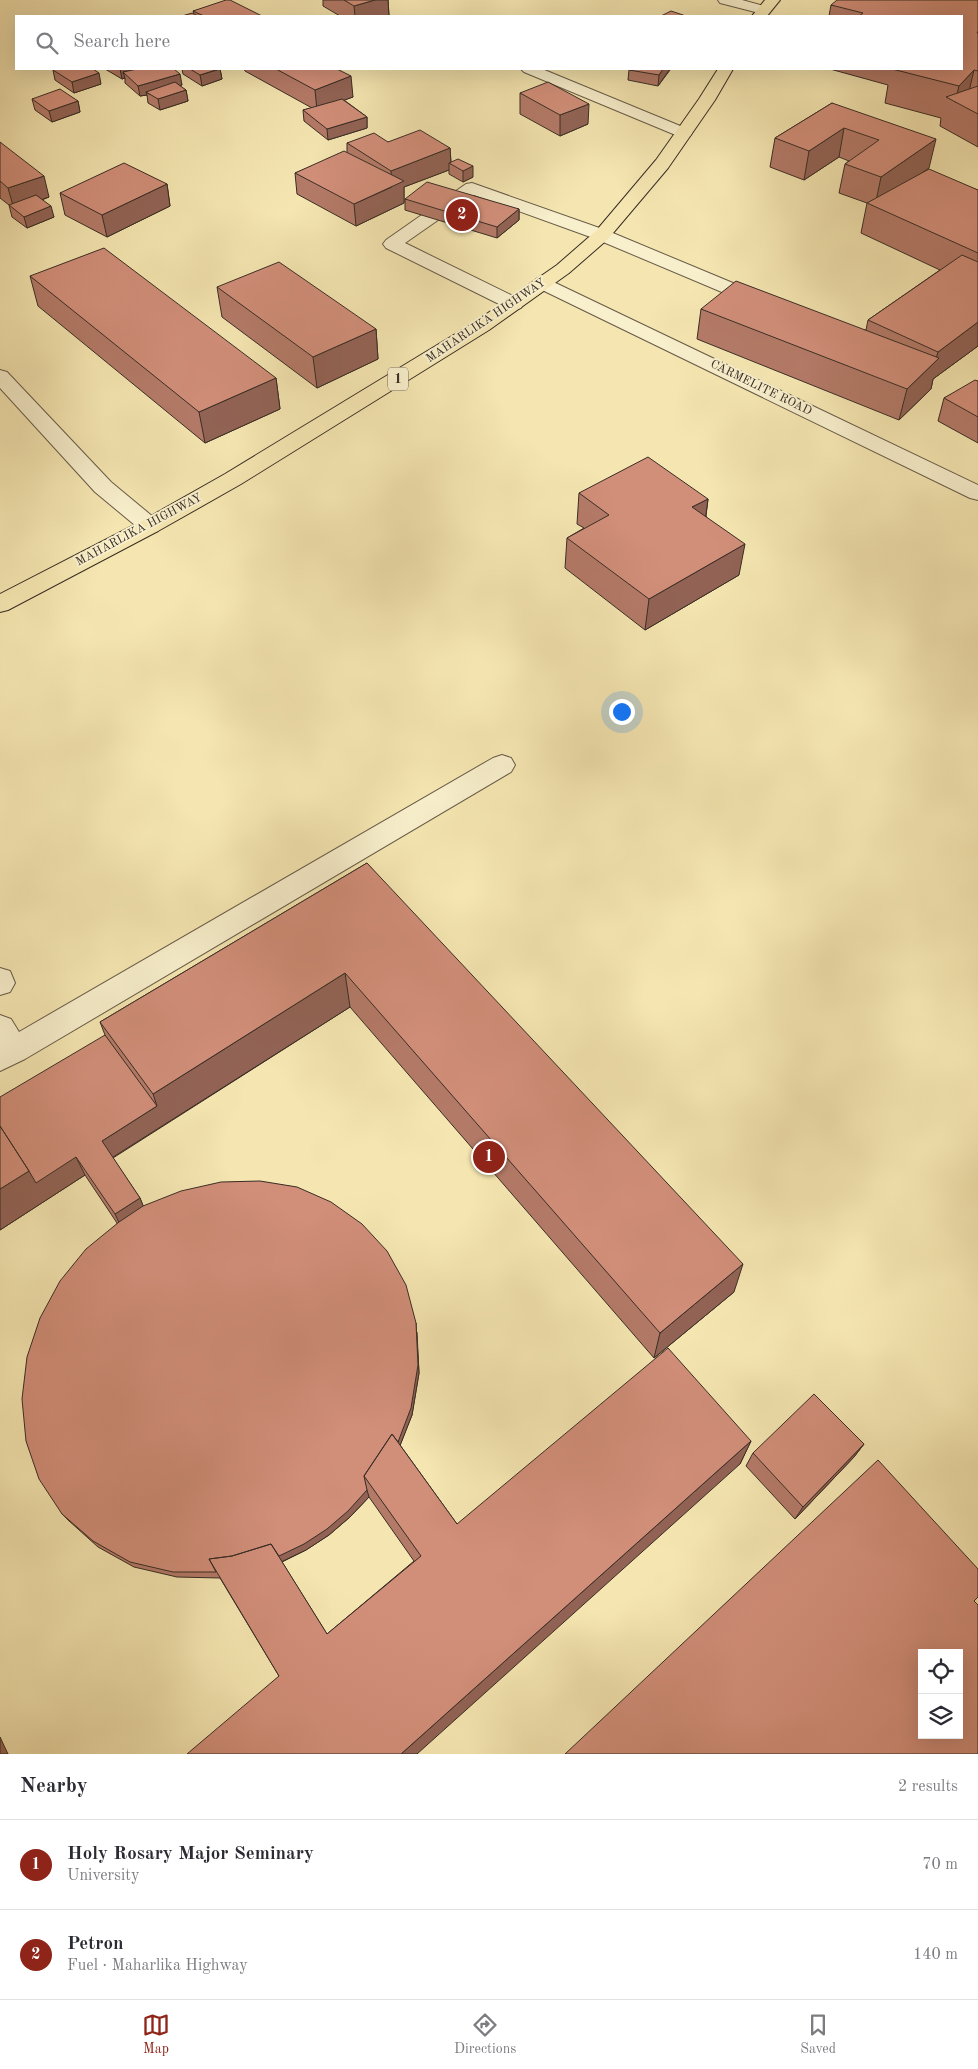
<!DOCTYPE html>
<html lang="en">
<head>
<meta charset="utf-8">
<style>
  :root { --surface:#fff; --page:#f7f7f7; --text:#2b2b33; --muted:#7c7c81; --line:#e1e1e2; --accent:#8f2418 }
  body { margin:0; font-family:"Old Standard TT",serif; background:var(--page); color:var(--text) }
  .controls { position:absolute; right:15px; bottom:15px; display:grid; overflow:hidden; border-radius:0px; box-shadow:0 5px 20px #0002 }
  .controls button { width:45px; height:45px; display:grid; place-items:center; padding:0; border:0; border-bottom:1px solid var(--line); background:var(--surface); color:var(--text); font:25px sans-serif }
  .you { position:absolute; left:621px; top:711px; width:18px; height:18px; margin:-12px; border:4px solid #fff; border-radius:50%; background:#1a73e8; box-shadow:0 0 0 8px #1a73e833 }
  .badge { display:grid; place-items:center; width:32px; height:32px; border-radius:50%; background:var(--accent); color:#fff; font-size:16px; font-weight:700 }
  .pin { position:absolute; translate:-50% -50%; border:2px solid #fff; box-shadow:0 1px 5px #0006 }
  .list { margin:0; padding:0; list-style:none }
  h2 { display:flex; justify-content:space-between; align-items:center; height:65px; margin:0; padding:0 20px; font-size:21px }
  h2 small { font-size:16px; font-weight:400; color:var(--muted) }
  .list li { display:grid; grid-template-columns:32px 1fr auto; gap:15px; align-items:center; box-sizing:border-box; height:90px; padding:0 20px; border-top:1px solid var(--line) }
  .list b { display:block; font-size:19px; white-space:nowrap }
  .list p { margin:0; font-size:16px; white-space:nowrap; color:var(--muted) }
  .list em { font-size:16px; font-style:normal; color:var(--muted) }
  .icon { flex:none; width:28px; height:28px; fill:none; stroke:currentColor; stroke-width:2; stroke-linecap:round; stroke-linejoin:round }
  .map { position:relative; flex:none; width:978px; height:1754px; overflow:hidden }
  .search { position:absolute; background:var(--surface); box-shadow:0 5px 20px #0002; left:15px; right:15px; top:15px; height:55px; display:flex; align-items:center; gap:12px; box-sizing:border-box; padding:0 18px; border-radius:0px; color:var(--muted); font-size:19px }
  .sheet { height:245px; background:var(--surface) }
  nav { display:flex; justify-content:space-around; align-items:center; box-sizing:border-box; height:70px; border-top:1px solid var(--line); background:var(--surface); font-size:14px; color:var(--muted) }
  nav a { display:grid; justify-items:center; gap:2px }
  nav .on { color:var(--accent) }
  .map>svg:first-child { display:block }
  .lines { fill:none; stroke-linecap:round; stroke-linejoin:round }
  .minor-casing { stroke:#675b48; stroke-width:2 }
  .major-casing { stroke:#382d25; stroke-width:2 }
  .minor { fill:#f8efcc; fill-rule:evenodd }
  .major { fill:#f5e6b1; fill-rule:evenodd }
  .wall { fill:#b47a68; stroke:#382d25; fill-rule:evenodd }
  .shaded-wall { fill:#926355; stroke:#382d25 }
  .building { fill:#d18e79; stroke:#382d25; fill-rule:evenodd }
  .labels { text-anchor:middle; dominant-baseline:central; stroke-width:4; stroke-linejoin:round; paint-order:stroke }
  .far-street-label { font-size:12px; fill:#382d25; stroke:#f8efcc }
  .shield { fill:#f8efcc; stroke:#726757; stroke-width:1 }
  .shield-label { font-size:14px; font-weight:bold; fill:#382d25 }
</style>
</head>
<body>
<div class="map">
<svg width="978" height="1754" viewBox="0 0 978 1754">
  <rect width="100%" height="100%" fill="#f5e6b1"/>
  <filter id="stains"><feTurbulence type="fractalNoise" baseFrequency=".004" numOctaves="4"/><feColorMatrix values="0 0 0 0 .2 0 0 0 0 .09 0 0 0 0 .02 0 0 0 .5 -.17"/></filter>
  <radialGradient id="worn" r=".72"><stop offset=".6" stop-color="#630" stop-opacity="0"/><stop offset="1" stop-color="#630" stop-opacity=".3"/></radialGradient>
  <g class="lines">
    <defs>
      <path id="minor" d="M718 0H742L768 7 770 10 768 13 763 14 720 3Z
        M521 69H542L690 130 692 133 690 136H678L524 72Z
        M472 183 608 231 769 298 771 302 769 306 762 308 755 306 596 239 474 195 405 243 521 300 523 304 521 308 514 310 507 308 386 248 383 244 386 240 466 184Z
        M543 277 978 485V500L970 498 536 287 534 283 536 279Z
        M0 370 7 372 111 482 158 521 161 526 158 531 150 533 142 531 95 492 0 388Z
        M502 755 511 758 515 765 511 772 25 1059 0 1071V1015L11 1019 19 1032 493 758Z
        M0 968 10 971 15 983 10 992 0 995Z"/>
      <path id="major" d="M765 0H780L767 16H752Z
        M718 69H733L715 100 668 168 608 239 569 273 489 330 241 484 158 531 8 610 0 612V594L142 521 225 474 475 322 557 265 596 231 656 160 699 99Z"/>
    </defs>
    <use href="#minor" class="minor-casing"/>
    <use href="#major" class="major-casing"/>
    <use href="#minor" class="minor"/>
    <use href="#major" class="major"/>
  </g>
  <path class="wall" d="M323 0H388L389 16H340L323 6Z
    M978 0V147L940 126 941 118 885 103 888 85 830 69H962V16H829L831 5Z
    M193 11 262 16H182L194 14Z
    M105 69H174L182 85 179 86 186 90 188 101 160 110 148 103 147 95 140 96 125 83V78L122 79Z
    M182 69H220L222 79 202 86 183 74Z
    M244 69H337L353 97 344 100 367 117V128L328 140 304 121 303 110 312 108 245 71Z
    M53 70 101 84 74 93 55 80Z
    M629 70H670L658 86 628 80Z
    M520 93 588 124 560 136 520 114Z
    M32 99 78 101 80 112 52 122 35 110Z
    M832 103 929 168 922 173 978 190V346L933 379 931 389 899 420 697 339 701 309 866 330 868 320 940 270 861 233 867 203 839 193 845 164 849 161 839 157 804 180 770 167 775 138Z
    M0 142 49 197 42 200 54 217 27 228 12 217 9 205 0 198Z
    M388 142 450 148 451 162 473 177 463 182 449 174V170L404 187V203L356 226 297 194 295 173 347 153V143Z
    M167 184 170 206 107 237 65 215 60 193Z
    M405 199 519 209V220L497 238 405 210Z
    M30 276 276 378 280 409 205 443 38 306Z
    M217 287 376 329 378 359 317 388 222 317Z
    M978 381V443L938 421 944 398Z
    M579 493 708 499 706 516 739 575 645 630 565 568 567 538 584 528 577 524Z
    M367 863 734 1292 654 1358 350 1007 113 1158 140 1198 143 1206 417 1332 419 1373 412 1415 400 1445 457 1524 751 1441 740 1464 279 1676 220 1578 177 1577 134 1567 98 1547 68 1520 62 1514 117 1223 85 1175 0 1230 105 1035 100 1022ZM369 1497 414 1561 327 1634 282 1562 306 1550 329 1535 350 1517Z
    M864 1444 854 1457 795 1519 746 1466 753 1453Z"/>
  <path class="shaded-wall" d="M375 0H388L389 16H355L354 6Z
    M120 69H150L123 72 125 78 122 79Z
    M220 69 222 79 202 86 200 75Z
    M663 69H670L658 86 659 75Z
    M974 70 966 104 955 102 959 86Z
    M99 73 101 84 74 93 72 82Z
    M180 74 182 85 149 94 146 92 147 95 140 96 138 86Z
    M351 76 353 97 317 110 315 90Z
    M186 90 188 101 160 110 158 99Z
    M78 101 80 112 52 122 49 111Z
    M589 104 588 124 560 136V115Z
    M367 117V128L328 140 327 129Z
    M844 128 839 157 804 180 809 151Z
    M936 139 929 168 875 206 881 177Z
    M450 148 451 164 449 163V170L404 187V203L356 226 354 204 392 187 391 171Z
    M473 166V177L463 182V171Z
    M44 176 49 197 14 209 8 188Z
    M167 184 170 206 107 237 102 215Z
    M51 206 54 217 27 228 24 217Z
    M519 209V220L497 238V227Z
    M978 322V346L933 379 931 389 899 420 907 389 935 362 938 352Z
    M376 329 378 359 317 388 313 357Z
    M276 378 280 409 205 443 199 412Z
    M708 499 704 529 692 507Z
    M745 544 739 575 645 630 649 599Z
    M345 973 350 1007 110 1159 102 1141 157 1106 153 1094Z
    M76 1157 85 1175 0 1230V1189L29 1171Z
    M140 1198 147 1215 123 1231 115 1214Z
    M743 1264 734 1292 654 1358 660 1333Z
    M416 1323 419 1373 412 1415 396 1456Z
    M751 1441 740 1464 417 1754H401Z
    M864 1444 854 1457 795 1519 803 1507Z
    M367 1490 369 1497 350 1517 329 1535 306 1550 281 1562 242 1575Z
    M0 1737 8 1754H0Z"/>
  <path class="building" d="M226 0H230L262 16H204L193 11Z
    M344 0H375L354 6Z
    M837 0H978V31L977 33H978V71L974 70 959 86 892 69H962V16H859L863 13 831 5Z
    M671 11 686 16H661Z
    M192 13 198 16H182Z
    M56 69H93L99 73 72 82 53 70Z
    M137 69H174L180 74 138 86 123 72Z
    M190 69H219L200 75Z
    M276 69H337L351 76 315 90Z
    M629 69H663L659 75 629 70Z
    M175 82 186 90 158 99 146 92Z
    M548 82 589 104 560 115 520 93Z
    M978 86V114L946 97Z
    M60 89 78 101 49 111 32 99Z
    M342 99 367 117 327 129 303 110Z
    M832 103 936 139 881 177 845 164 879 140 844 128 809 151 775 138Z
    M420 130 450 148 391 171 347 143 374 133 388 142Z
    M0 142 44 176 8 188 0 181Z
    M344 151 404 181 354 204 295 173Z
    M458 159 473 166 463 171 449 163Z
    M124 163 167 184 102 215 60 193Z
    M929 169 978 190V253L867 203Z
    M427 182 519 209 497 227 405 199Z
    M36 195 51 206 24 217 9 205Z
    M104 248 276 378 199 412 30 276Z
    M962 255 978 262V322L938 352 868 320Z
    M279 262 376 329 313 357 217 287Z
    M736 281 939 358 907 389 701 309Z
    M975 380 978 381V417L944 398Z
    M648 457 708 499 692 507 745 544 649 599 567 538 609 515 579 493Z
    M367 863 743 1264 660 1333 345 973 153 1094 100 1022Z
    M105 1035 157 1106 102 1141 140 1198 115 1214 76 1157 36 1183 29 1171 0 1126V1097Z
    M0 1126 29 1171 0 1189Z
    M260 1181 297 1187 331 1202 362 1224 387 1251 406 1285 416 1323 418 1365 411 1408 398 1442 392 1434 364 1476 367 1490 348 1511 327 1529 304 1544 279 1556 271 1544 232 1556 209 1559 216 1572H173L130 1562 93 1541 62 1514 39 1479 26 1441 22 1399 27 1357 40 1318 60 1281 86 1249 119 1222 143 1206 181 1191 221 1182Z
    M668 1348 751 1441 401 1754H187L279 1676 209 1559 232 1556 271 1544 327 1634 421 1556 364 1476 392 1434 457 1524Z
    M814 1394 864 1444 803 1507 753 1453Z
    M878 1460 978 1569V1597L974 1601 978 1605V1754H565ZM922 1653H959V1735H922Z"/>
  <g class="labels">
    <g class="far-street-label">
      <text transform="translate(486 321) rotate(-34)">MAHARLIKA HIGHWAY</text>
      <text transform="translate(761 388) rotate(26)">CARMELITE ROAD</text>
      <text transform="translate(139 530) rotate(-28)">MAHARLIKA HIGHWAY</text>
    </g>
    <rect class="shield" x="388" y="367.5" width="20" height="23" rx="4"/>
    <g class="shield-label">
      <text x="398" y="379">1</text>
    </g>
  </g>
  <rect width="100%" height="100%" filter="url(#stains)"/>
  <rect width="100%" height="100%" fill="url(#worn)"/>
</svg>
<div class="controls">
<button><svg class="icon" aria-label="locate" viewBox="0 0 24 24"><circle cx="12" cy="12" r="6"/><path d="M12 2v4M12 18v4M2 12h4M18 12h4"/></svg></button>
<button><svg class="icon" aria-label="layers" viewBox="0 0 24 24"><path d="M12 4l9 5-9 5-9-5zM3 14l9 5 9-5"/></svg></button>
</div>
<div class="you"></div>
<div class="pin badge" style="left:489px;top:1157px">1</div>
<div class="pin badge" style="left:462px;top:215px">2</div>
<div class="search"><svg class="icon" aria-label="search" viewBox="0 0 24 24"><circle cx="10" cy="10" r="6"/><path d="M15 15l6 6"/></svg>Search here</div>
</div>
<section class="sheet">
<h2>Nearby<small>2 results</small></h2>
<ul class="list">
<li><span class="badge">1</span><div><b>Holy Rosary Major Seminary</b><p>University</p></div><em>70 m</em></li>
<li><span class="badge">2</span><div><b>Petron</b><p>Fuel · Maharlika Highway</p></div><em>140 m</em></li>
</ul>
</section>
<nav>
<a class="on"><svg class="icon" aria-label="map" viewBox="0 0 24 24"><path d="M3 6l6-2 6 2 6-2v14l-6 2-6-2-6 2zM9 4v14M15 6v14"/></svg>Map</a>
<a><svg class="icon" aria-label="directions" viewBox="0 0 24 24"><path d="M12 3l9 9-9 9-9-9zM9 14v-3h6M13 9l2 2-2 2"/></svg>Directions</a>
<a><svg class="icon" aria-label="saved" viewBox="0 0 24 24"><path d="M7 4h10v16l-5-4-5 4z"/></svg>Saved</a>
</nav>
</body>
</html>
